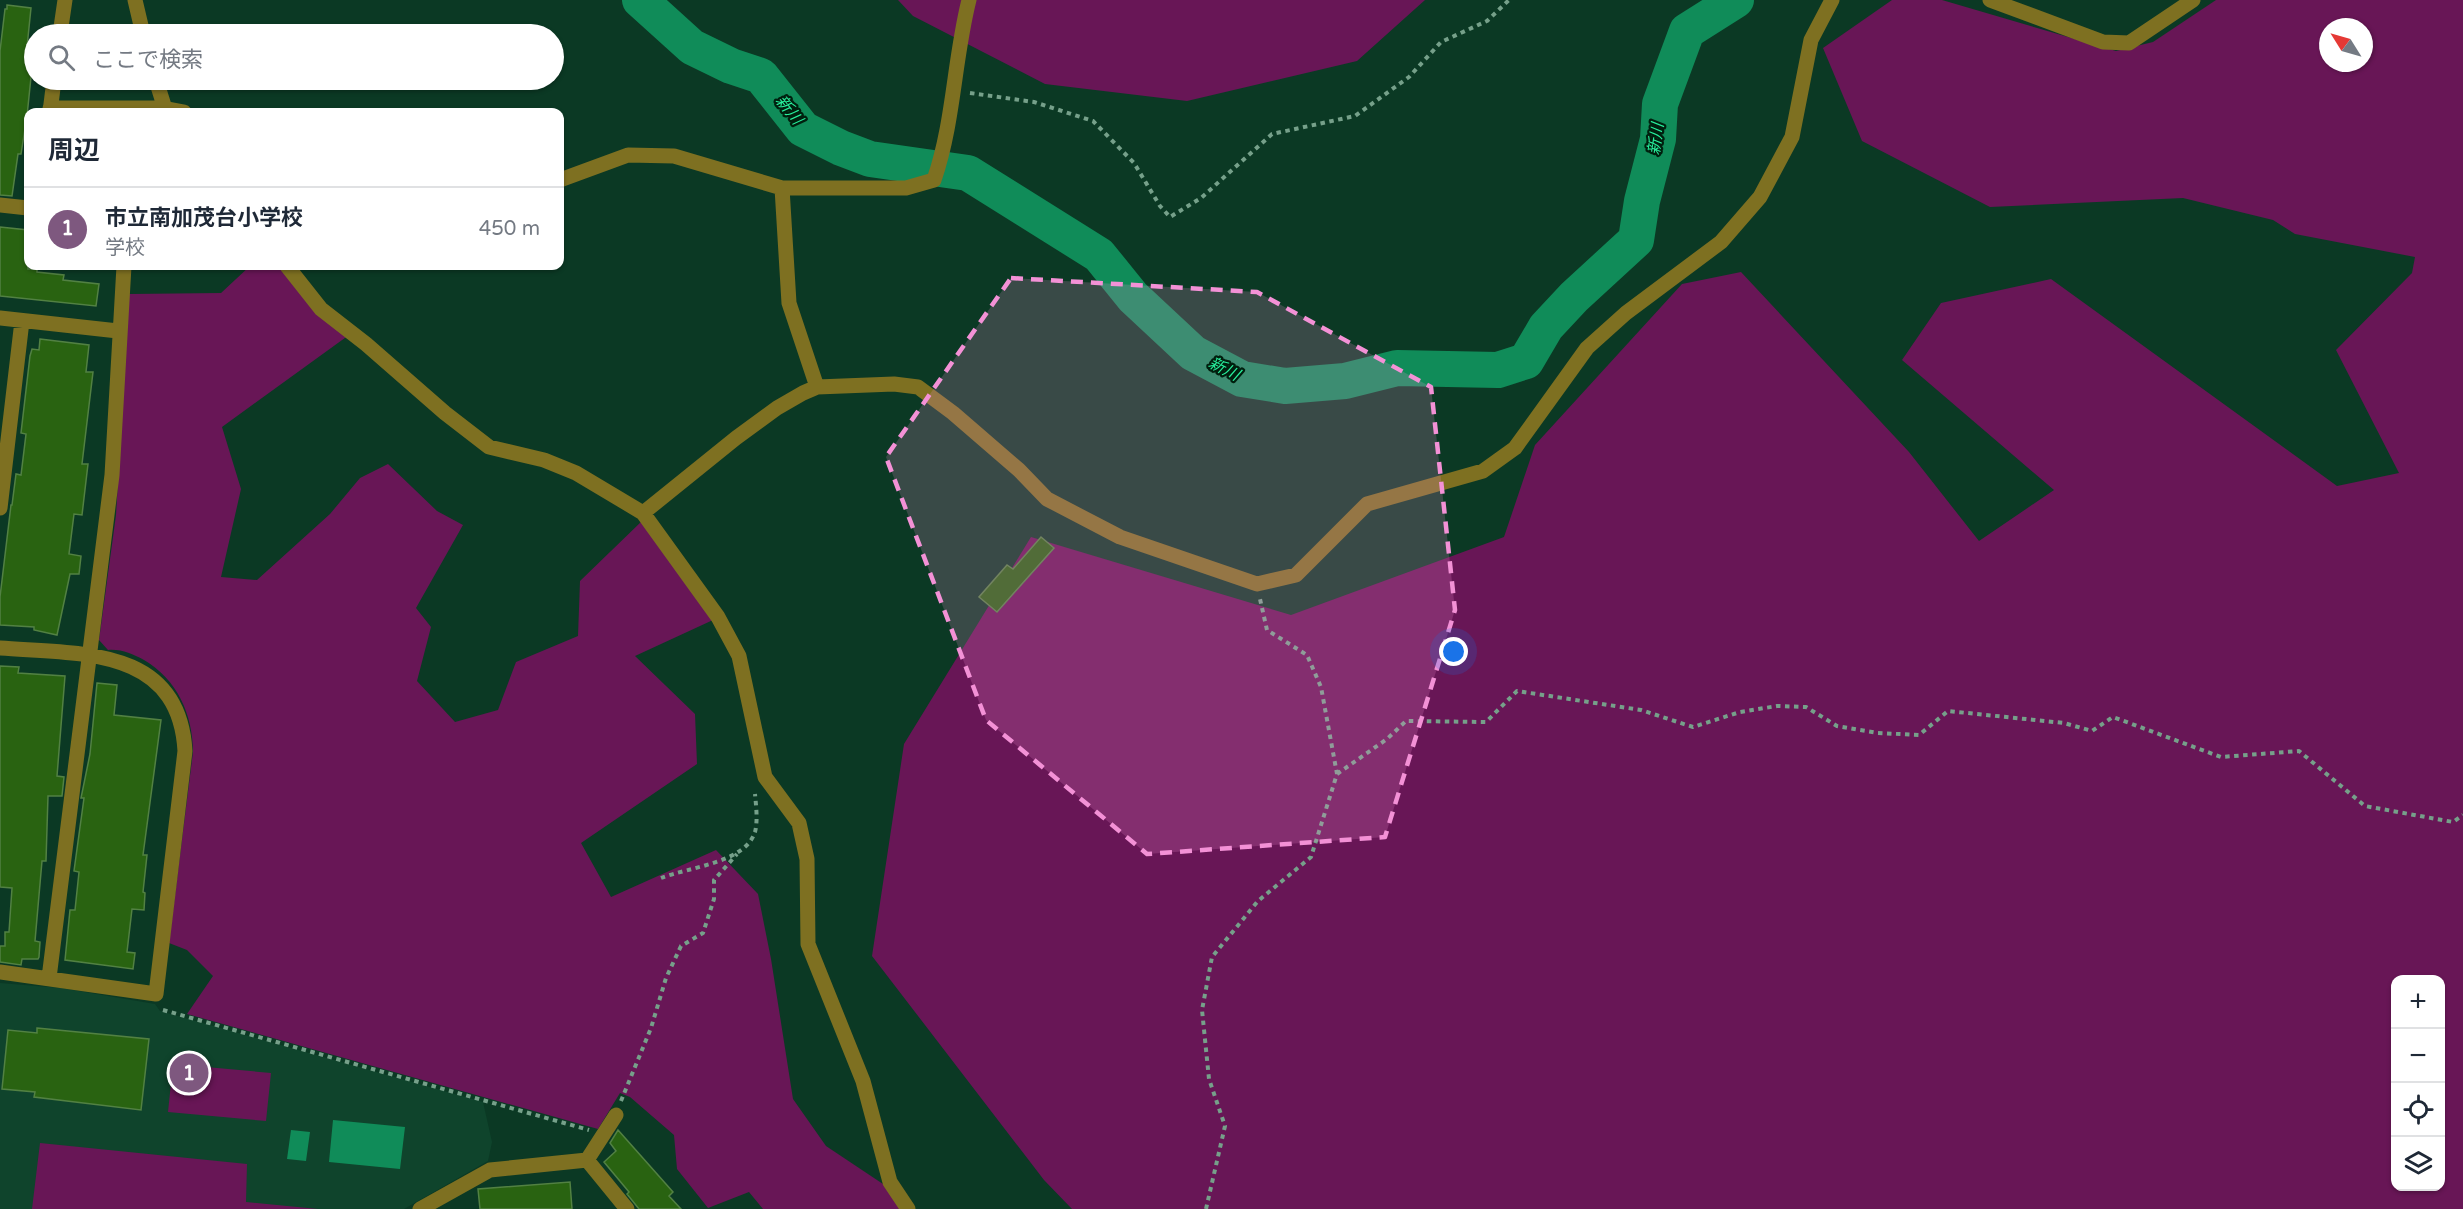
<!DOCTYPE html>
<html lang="ja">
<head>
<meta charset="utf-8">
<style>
  :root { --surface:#fff; --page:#f2f2f3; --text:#1f2937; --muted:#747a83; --line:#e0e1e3; --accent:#7e587f }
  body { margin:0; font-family:"Varela Round","Noto Sans JP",sans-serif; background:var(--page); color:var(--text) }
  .controls { position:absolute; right:18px; bottom:18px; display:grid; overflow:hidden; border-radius:12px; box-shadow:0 2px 4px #0004 }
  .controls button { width:54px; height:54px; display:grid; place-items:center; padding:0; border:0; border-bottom:2px solid var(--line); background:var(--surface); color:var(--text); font:30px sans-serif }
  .compass { position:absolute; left:2319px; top:18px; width:54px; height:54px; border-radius:50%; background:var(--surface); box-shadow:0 2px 4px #0004; rotate:307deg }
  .you { position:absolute; left:1454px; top:652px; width:21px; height:21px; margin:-15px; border:4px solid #fff; border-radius:50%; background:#1a73e8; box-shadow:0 0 0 9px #1a73e833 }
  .badge { display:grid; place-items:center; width:39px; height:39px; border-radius:50%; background:var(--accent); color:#fff; font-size:20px; font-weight:700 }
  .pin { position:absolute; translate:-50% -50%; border:3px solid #fff; box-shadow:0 2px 6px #0006 }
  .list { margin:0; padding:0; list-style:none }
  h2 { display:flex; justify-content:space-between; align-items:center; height:78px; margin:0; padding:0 24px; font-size:26px }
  h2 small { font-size:20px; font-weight:400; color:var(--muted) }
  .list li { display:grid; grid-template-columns:39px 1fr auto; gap:18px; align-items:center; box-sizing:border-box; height:84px; padding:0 24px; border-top:2px solid var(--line) }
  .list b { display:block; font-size:22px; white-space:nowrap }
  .list p { margin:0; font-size:20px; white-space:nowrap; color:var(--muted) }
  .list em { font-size:20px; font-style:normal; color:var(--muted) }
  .icon { flex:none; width:33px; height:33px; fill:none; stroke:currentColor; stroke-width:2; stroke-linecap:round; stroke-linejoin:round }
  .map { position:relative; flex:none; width:2463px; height:1209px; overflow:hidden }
  .search { position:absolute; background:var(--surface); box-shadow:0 2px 4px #0004; left:24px; top:24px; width:540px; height:66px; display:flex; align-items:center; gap:15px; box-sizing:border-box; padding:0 21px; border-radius:33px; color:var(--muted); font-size:22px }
  .panel { position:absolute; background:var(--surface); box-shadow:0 2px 4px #0004; left:24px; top:108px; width:540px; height:162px; border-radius:12px }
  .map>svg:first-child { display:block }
  .built { fill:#0f442c }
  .green { fill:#681656; fill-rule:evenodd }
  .water { fill:#108c59 }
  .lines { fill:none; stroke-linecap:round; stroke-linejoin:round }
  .river { stroke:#108c59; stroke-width:36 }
  .building { fill:#296311; stroke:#528143; stroke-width:1.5 }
  .path { stroke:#76a08a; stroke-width:4; stroke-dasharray:4.5 4.5; stroke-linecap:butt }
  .minor { stroke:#7e7021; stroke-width:15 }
  .marked { fill:#f391d6; fill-opacity:0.2; stroke:#f391d6; stroke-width:4.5; stroke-dasharray:12 8; stroke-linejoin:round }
  .labels { text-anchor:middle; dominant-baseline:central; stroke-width:4.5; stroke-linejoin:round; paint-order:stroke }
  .water-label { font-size:16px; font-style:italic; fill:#27f09d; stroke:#001f0e }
</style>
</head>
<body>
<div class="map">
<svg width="2463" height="1209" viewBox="0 0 2463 1209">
  <rect width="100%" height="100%" fill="#0b3924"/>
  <path class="built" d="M0 983 61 988 155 1004 160 1011 483 1102 492 1142 488 1161 404 1209H0Z"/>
  <path class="green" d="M898 0H1425L1357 61 1187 101 1045 84 913 16Z
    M1892 0H1942L2116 51 2153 42 2216 0H2463V1209H1072L1044 1180 872 956 904 744 1031 537 1291 615 1504 537 1535 445 1682 284 1741 272 1909 452 1979 541 2054 490 1902 360 1941 303 2051 279 2337 486 2399 473 2336 350 2412 273 2415 257 2295 234 2273 220 2183 198 1990 207 1862 141 1823 48ZM2328 27H2364V63H2328ZM2396 980H2440V1186H2396Z
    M250 266H283L349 335 222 427 241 489 221 577 257 580 330 514 360 478 388 464 437 511 463 525 416 608 431 627 417 681 455 722 498 710 516 662 578 636 580 581 642 521 713 620 635 656 695 714 697 764 581 843 611 897 716 850 758 894 771 959 793 1099 826 1146 892 1190 903 1209H763L749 1192 708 1208 677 1169 674 1135 630 1097 620 1093 598 1129 187 1014 213 976 187 950 169 943 193 752C193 715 177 679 144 660 132 654 122 649 108 650L99 640 116 515 129 294 221 293Z
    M173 1064 271 1073 266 1121 168 1112Z
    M40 1143 247 1164 246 1202 318 1209H32Z"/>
  <path class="water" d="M333 1120 405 1127 400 1169 329 1162Z
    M291 1130 310 1132 306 1161 287 1159Z"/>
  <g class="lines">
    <path class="river" d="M640 0 692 47 731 66 761 76 803 129 841 148 870 159 968 173 1099 255 1133 297 1193 353 1242 379 1285 386 1345 381 1397 368 1498 370 1526 361 1546 327 1574 297 1636 240 1642 201 1658 139 1660 104 1687 31 1736 0"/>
  </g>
  <path class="building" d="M7 5 31 8 27 47 34 48 27 116 21 154H18L12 196 0 195V51L5 9H7Z
    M0 227 28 230V269H37V272L64 275 63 280 99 284 96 306 0 296Z
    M40 339 89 345 86 372H93L82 464H88L82 515 74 514 69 554 81 556 79 574H70L57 635 34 630V627L0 625V597L11 505H12L16 474 21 475 26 434 21 433 30 356 32 349 39 350Z
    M1041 537 1054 548 997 612 979 597 1007 565 1013 569Z
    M0 666 19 667 18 673 65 676 57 776 64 777 62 796H48L46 861H42L35 941 40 942 39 957 38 959H22L21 965 0 962V946H5V932H9L12 888 0 887Z
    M97 683 117 685 114 715 161 720 143 855H147L143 892 145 893 144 910 132 909 127 952 135 953 133 969 65 960 70 910H75L79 872 74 871 84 798H81L90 754Z
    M37 1028 149 1039 141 1110 34 1097 35 1092 2 1089 8 1030 37 1033Z
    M618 1130 673 1192 669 1196 681 1209H639L627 1194 629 1192 604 1162 616 1151 610 1143Z
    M570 1182 572 1209H480L478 1189Z"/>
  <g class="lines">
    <path class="path" d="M970 93 1034 102 1093 121 1134 163 1160 206 1170 217 1201 198 1272 134 1355 116 1409 77 1441 42 1487 21 1509 0
      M1337 774 1387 739 1406 721 1486 722 1517 691 1641 710 1693 727 1740 712 1777 706 1806 707 1837 726 1878 733 1919 735 1948 711 2064 723 2092 731 2113 717 2221 757 2299 751 2365 806 2453 822 2463 815
      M661 878C689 867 745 863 755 832 758 821 756 805 755 794
      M163 1010 589 1130
      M621 1101 651 1028 666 978 681 946 703 933 714 899V880L737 854
      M1206 1209 1225 1126 1209 1079 1202 1010 1212 957 1258 901 1311 857 1337 774 1321 687 1307 655 1267 630 1260 599"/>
    <path class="minor" d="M135 0 143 34
      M1990 0 2103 42 2129 43 2193 0
      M60 34 65 0
      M156 80 166 112
      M50 108H163L184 112
      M50 112 54 80
      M560 180 628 155 674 156 782 188H906L934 180C954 122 954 59 969 0
      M782 188 789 303 817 387
      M0 205 28 208
      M287 266 321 309 366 344 445 413 489 447 544 460 576 473 643 513 718 617 739 656 765 777 799 823 807 859 808 944 863 1081 890 1182 908 1209
      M0 318 118 331
      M0 508 22 321
      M643 513 736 438 777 408 803 393 817 387 894 384 918 387 953 413 1019 470 1047 499 1120 537 1257 584 1296 575 1367 504 1483 471 1515 448 1587 348 1626 313 1721 242 1760 197 1792 137 1811 40 1832 0
      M0 648C79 654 179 646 185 751L156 994 0 972
      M49 978 112 475 124 266
      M587 1160 616 1115
      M420 1209 490 1170 587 1160 627 1209"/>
  </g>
  <path class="marked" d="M1011 278 1257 292 1431 387 1455 610 1385 837 1147 854 986 720 886 457Z"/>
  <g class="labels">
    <g class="water-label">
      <text transform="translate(789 110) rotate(51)">新川</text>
      <text transform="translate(1656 139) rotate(-82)">新川</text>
      <text transform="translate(1224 369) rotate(27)">新川</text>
    </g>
  </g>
</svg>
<div class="controls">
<button>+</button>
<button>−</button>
<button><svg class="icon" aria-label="locate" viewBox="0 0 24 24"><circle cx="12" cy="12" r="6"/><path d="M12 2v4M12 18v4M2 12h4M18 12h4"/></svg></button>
<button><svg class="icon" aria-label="layers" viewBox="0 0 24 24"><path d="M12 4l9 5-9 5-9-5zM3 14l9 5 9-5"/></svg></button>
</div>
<svg class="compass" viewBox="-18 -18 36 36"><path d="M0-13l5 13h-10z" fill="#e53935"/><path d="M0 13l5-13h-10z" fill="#747a83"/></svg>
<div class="you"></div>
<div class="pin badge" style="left:189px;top:1073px">1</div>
<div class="search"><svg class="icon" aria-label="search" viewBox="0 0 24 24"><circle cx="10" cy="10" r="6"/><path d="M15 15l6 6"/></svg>ここで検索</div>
<section class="panel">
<h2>周辺<small></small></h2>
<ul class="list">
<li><span class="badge">1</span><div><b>市立南加茂台小学校</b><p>学校</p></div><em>450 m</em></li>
</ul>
</section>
</div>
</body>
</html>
